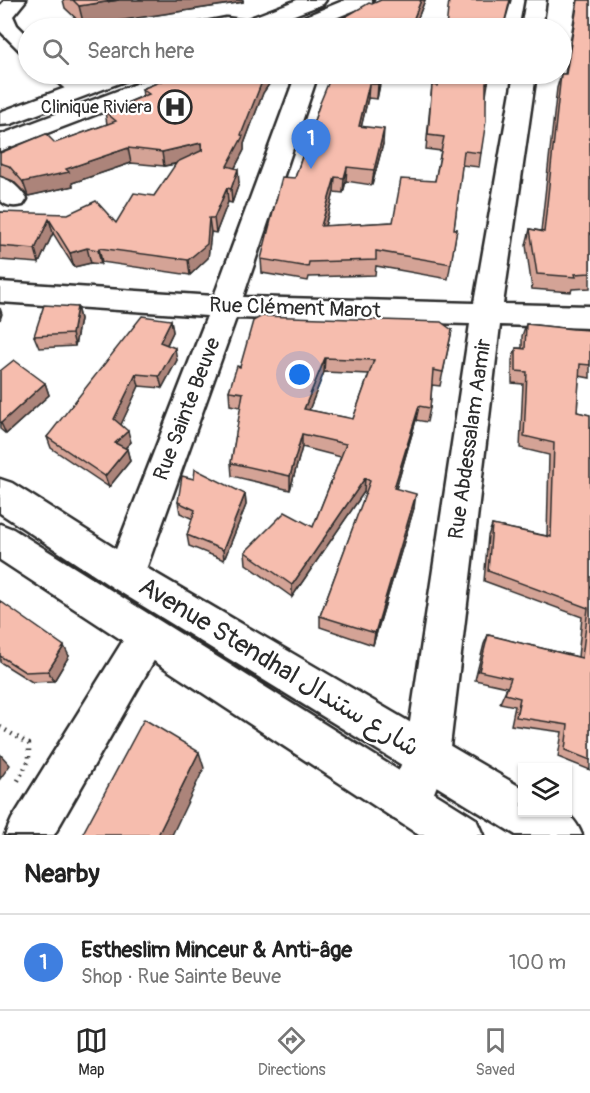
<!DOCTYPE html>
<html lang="en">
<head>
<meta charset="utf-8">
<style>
  :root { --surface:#fff; --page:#f6f6f6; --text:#222; --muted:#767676; --line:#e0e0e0; --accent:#2b2b2b }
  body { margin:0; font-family:Pangolin,"Playpen Sans Arabic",sans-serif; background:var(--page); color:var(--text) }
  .controls { position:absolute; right:18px; bottom:18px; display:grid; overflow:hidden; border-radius:0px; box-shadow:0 2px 4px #0004 }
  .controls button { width:54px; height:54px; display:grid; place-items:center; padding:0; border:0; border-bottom:2px solid var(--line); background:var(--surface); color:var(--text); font:30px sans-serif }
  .you { position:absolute; left:300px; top:375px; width:21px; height:21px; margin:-15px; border:4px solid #fff; border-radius:50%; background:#1a73e8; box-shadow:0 0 0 9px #1a73e833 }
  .badge { display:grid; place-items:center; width:39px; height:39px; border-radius:50%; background:var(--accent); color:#fff; font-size:20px; font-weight:700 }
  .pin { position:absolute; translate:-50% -50px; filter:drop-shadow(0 2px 3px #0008) }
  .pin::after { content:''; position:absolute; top:32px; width:21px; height:18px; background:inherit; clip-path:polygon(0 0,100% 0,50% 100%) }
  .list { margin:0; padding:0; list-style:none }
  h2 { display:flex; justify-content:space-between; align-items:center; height:78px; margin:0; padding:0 24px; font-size:26px }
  h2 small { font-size:20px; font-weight:400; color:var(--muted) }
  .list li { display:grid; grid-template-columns:39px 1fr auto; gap:18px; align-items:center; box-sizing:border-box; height:96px; padding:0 24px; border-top:2px solid var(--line) }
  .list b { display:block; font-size:22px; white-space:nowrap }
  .list p { margin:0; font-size:20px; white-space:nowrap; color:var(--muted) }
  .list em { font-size:20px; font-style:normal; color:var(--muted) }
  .icon { flex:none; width:33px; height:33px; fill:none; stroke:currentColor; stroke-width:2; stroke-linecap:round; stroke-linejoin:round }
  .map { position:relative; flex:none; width:590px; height:835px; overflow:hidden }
  .search { position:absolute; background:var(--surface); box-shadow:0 2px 4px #0004; left:18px; right:18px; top:18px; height:66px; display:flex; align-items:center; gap:15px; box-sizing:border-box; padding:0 21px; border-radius:33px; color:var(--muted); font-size:22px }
  .sheet { height:174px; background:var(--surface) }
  nav { display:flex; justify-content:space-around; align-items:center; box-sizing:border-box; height:84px; border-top:2px solid var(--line); background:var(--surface); font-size:16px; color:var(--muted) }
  nav a { display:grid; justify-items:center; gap:3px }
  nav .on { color:var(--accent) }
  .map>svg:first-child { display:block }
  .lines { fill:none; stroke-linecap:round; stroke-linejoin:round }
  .minor-casing { stroke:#2b2b2b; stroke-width:5 }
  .major-casing { stroke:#2b2b2b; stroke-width:5 }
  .path { stroke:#2b2b2b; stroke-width:4.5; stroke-dasharray:1.5 5; stroke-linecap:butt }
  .minor { fill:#fff; fill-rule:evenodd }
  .major { fill:#fff; fill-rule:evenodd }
  .wall { fill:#d4a396; stroke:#2b2b2b; stroke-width:1.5; fill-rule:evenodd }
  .shaded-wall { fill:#ac847a; stroke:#2b2b2b; stroke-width:1.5 }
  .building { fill:#f6bdae; stroke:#2b2b2b; stroke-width:1.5; fill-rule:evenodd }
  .labels { text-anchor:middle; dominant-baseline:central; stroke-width:4.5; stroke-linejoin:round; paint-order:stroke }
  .far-poi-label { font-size:18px; fill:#2b2b2b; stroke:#fff; text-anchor:end }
  .street-label { font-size:21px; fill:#2b2b2b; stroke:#fff }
  .near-street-label { font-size:26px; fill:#2b2b2b; stroke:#fff }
</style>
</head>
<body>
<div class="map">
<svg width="590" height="835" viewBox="0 0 590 835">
  <rect width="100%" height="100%" fill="#fff"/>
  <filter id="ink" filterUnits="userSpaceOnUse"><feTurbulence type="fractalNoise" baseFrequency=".0167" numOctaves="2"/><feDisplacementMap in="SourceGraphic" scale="12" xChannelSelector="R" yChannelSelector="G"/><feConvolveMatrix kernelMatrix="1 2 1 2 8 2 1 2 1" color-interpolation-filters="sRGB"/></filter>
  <g filter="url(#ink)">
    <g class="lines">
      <defs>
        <path id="minor" d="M5 0H26L13 16 17 25 28 36V52L20 51 0 31V6Z
          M526 0H546L542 28H521Z
          M327 9 334 11 337 15 332 28H312L320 11Z
          M226 18 255 22 258 26 257 28H191L195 24Z
          M52 74H76L91 89 88 94C73 98 60 87 52 74Z
          M296 74H318L243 297 474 303 514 74H536L503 304 590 306V328L500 325 449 755 424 818 408 824 392 818 386 802 405 755 470 324 236 318 144 575 138 587 125 592 112 587 106 575 207 316 0 302V282L214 296Z
          M0 177C12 180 20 189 27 199L23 205C14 207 7 207 0 200Z
          M148 617 162 623 168 636 54 835H5L12 819 134 623Z"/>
        <path id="major" d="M297 0H326L323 4 260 28H231L235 24Z
          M345 0H373L370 4 311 28H283L287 24Z
          M103 74H133L130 79 11 124 0 125V112Z
          M162 74H192L189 79 0 151V135Z
          M0 479 12 483 138 563 522 788V812C553 812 569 803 582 835H516L112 587 0 513Z
          M0 524 13 529 476 819 483 835H419L0 560Z"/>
      </defs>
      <use href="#minor" class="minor-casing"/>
      <use href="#major" class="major-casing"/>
      <path class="path" d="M0 727 29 744V760L16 784"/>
      <use href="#minor" class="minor"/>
      <use href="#major" class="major"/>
    </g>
    <path class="wall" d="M63 0H243V2L84 26 65 8Z
      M381 0H425L414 28H333V24Z
      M577 0H590V288L572 289 571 292 532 289 526 245 530 229 541 231 557 88 561 74H565Z
      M179 74H276L263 93 244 144V150L235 168 239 183 232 203 228 202 216 233 211 232 208 258 190 275 102 262 101 264 91 263 74 267 53 233 39 263 0 260V212L116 223 154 196 177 164 164 166 131 163 72 183 73 186 28 196 13 181 0 176V153L55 143 107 124 105 112 143 96 142 89Z
      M382 74 377 99 368 98 361 127 383 144 372 185 346 181 343 193 334 192 325 226 393 222 435 181 441 151 426 149 432 85 438 86 488 83 486 96 481 153 479 167 462 165 454 229H457L448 279 376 266 375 275 309 277 308 281 262 273 261 259 295 178 320 103Z
      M77 307 80 319 75 346 39 348 34 336Z
      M171 320 173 332 167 345 177 360 162 388 139 386 121 424 131 442 125 448 127 449 130 461 109 487 51 448 47 437Z
      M526 324 573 329 590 330V378L579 376 577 412 590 415V770L558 757 562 732 511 725 515 706 500 703 507 687 475 680 484 644 488 635 578 657 582 617 484 581 488 536 492 525 547 536 549 455 520 448 523 384 512 383V360L516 348H522V336Z
      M452 330 440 386 432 385 430 408 427 422 416 420 396 489 414 508 373 645 320 627V616L366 493 364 492 292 597 246 564 245 552 313 527 341 457 302 447 290 490 232 476 231 463 241 407 230 405 229 391 240 367ZM324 372 369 374 353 419 309 410Z
      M0 371 45 383 49 395 6 434 0 429Z
      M245 494 246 505 224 560 189 546 187 535 193 519 180 513 178 502Z
      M0 601 69 656 54 681 32 682 0 662Z"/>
    <path class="shaded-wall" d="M119 0H243V2L84 26 79 6Z
      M421 0H425L414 28H410Z
      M510 0H511L503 28Z
      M266 74H276L263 93 244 144V150L228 181 227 166 263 79Z
      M380 74H382L377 99 378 84Z
      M369 84 368 98 358 141 359 126Z
      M384 129 383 144 372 185 374 170Z
      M201 143 202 158 164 166 162 152Z
      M128 148 131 163 72 183 73 186 28 196 23 182 66 169Z
      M347 167 346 181 343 193 344 178Z
      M238 169 239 183 232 203 231 189Z
      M335 177 334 192 321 241V226Z
      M227 188 228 202 216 233 214 218Z
      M209 218 211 232 208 258 190 275 188 260Z
      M49 219 53 233 39 263 35 249Z
      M87 248 91 263 74 267 70 253Z
      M99 248 102 262 101 264 98 250Z
      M77 307 80 319 75 346 72 334Z
      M0 308 2 314 0 320Z
      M171 320 173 332 162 354 160 342Z
      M175 348 177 360 162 388 159 376Z
      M325 358 324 372 304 423V409Z
      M136 374 139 386 118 431 114 419Z
      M45 383 49 395 6 434 1 423Z
      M419 406 416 420 392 502 394 488Z
      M128 431 131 442 118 455 115 443Z
      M302 434V447L290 490V476Z
      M127 449 130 461 109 487 105 476Z
      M365 478 364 492 292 597V585Z
      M245 494 246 505 224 560 223 550Z
      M416 494 414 508 373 645 375 633Z
      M64 646 69 656 54 681 48 671Z
      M199 752 204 768 172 835H158Z
      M0 754 10 765 0 779Z"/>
    <path class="building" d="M73 0H119L79 6Z
      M381 0H421L410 28H350L351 27 333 24 369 3 372 4Z
      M449 0H510L503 28 496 27V28H446Z
      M578 0H590V273L575 274 576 277 537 274 530 229 544 232 561 74H566Z
      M179 74H266L263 79 241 135 243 136 227 166 238 169 231 189 227 188 214 218H209L207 244 188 260 99 248 98 250 87 248 70 253 49 219 35 249 0 246V212L68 214 96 201 116 223 134 193 154 196 177 162 203 150 201 143 162 152 128 148 66 169 69 172 23 182 9 166 0 163V153L46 134 55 143 116 121 105 112 149 94 142 89Z
      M332 74H380L378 84H369L359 126 384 129 374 170 347 167 344 178 335 177 321 226 393 222 401 179 435 181 444 137 428 135 432 85 438 86 441 74H490L488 83H486V121L481 153 464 151 454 229H457L451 264 376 251V260L309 262 308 267 261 259 282 177 295 178 320 103Z
      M44 305 77 307 72 334 34 336Z
      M142 316 171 320 160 342 175 348 159 376 136 374 114 419 128 431 115 443 127 449 105 476 47 437Z
      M262 316 441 322 452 330 443 372 433 370 430 408 419 406 394 488 416 494 375 633 320 616 370 481 365 478 292 585 245 552 285 512 313 527 346 444 302 434 290 476 231 463 243 393 229 391 237 366 240 367 253 321ZM325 358 374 360 353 419 304 409Z
      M526 324 573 329 590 330V365L580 364 577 412 590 415V760L565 750 568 725 516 717 520 698 505 694 511 678 479 671 488 635 582 658 588 608 488 571 492 525 551 537 554 443 524 436 527 372 516 371V348L525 349Z
      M14 360 45 383 1 423 0 422V371Z
      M195 469 245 494 223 550 187 535 195 510 178 502 182 476 194 479Z
      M0 601 64 646 48 671 25 672 0 656Z
      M144 719 199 752 158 835H82Z"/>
  </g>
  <defs>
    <symbol id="hospital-ring" viewBox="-11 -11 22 22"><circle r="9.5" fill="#fff" stroke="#2b2b2b" stroke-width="1.5"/><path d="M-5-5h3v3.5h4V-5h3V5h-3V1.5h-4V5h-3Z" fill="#2b2b2b"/></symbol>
  </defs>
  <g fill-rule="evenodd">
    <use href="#hospital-ring" x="156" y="88" width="38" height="38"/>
  </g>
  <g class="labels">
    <g class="far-poi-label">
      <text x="152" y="107">Clinique Riviera</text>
    </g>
    <g class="street-label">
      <text transform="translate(295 308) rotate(2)">Rue Clément Marot</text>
      <text transform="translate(187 409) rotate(-69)">Rue Sainte Beuve</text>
      <text transform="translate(470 439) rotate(-82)">Rue Abdessalam Aamir</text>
    </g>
    <g class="near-street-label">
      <text transform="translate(279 667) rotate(31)">Avenue Stendhal شارع ستندال</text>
    </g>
  </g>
</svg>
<div class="controls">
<button><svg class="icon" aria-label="layers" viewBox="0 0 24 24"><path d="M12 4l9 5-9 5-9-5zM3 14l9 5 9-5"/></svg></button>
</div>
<div class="you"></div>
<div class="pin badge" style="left:311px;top:169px;background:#3f7fe0">1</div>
<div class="search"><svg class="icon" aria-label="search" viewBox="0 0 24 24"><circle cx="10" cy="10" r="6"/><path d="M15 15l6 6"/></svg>Search here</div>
</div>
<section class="sheet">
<h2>Nearby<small></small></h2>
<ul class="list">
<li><span class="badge" style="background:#3f7fe0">1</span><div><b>Estheslim Minceur &amp; Anti-âge</b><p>Shop · Rue Sainte Beuve</p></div><em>100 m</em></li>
</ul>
</section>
<nav>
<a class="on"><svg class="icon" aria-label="map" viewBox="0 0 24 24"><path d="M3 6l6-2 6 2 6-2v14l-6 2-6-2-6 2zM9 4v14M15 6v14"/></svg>Map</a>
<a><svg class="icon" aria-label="directions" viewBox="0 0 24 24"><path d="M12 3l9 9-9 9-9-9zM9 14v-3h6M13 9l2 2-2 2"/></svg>Directions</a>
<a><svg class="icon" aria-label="saved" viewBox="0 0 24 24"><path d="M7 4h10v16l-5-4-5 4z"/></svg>Saved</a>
</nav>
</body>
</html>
